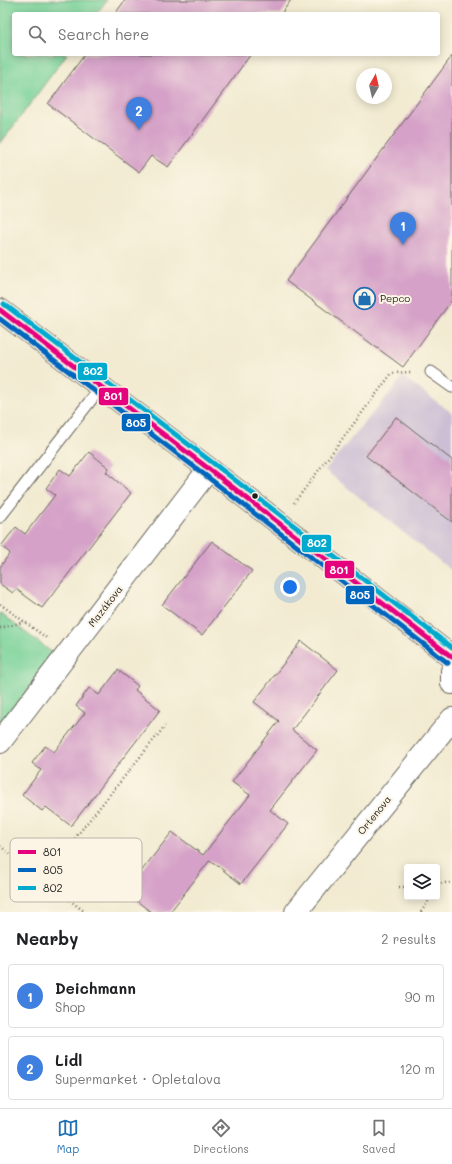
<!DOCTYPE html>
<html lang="en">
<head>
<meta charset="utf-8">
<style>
  :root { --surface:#fff; --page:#f6f6f6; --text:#202124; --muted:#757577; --line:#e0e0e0; --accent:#1f6fb2 }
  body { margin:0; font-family:Mali,sans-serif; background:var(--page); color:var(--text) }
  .controls { position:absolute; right:12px; bottom:12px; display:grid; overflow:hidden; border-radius:4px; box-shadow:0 2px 10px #0003 }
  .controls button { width:36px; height:36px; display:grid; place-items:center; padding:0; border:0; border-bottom:1px solid var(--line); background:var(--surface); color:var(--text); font:20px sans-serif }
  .compass { position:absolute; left:356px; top:68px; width:36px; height:36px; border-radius:50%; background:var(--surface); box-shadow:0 2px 10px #0003; rotate:8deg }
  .you { position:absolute; left:290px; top:587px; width:14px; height:14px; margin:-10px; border:3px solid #fff; border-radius:50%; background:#1a73e8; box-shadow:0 0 0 6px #1a73e833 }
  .badge { display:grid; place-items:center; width:26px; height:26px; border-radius:50%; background:var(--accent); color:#fff; font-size:13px; font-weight:700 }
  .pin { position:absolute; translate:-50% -33px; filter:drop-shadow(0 1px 2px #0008) }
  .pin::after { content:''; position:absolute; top:21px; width:14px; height:12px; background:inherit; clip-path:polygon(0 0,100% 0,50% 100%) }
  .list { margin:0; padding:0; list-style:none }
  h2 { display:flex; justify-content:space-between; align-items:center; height:52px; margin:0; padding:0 16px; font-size:17px }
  h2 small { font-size:13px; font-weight:400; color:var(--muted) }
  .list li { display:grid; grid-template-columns:26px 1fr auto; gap:12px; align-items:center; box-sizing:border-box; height:64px; margin:0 8px 8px; padding:0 8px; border:1px solid var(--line); border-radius:4px }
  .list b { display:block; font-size:15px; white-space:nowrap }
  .list p { margin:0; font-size:13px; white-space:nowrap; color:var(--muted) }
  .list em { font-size:13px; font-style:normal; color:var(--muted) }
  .icon { flex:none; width:22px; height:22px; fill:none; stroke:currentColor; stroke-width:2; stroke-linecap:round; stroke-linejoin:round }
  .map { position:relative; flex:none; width:452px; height:912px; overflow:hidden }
  .search { position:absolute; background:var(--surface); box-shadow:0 2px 10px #0003; left:12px; right:12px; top:12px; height:44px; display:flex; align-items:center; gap:10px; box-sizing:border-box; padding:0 14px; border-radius:4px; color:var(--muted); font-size:15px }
  .sheet { height:196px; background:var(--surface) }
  nav { display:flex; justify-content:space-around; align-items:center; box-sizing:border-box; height:56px; border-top:1px solid var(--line); background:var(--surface); font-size:11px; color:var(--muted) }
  nav a { display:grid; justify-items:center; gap:2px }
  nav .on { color:var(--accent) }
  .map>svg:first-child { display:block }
  .industrial { fill:#ccbed4 }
  .green { fill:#78d299; stroke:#4a775a }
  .building { fill:#d5a1c8 }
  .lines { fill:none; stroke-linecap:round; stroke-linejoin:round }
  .service-casing { stroke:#67645c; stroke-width:13 }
  .minor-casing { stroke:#67645c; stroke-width:24 }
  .path { stroke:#67645c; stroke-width:2.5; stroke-dasharray:1 3; stroke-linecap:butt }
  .service { stroke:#fff; stroke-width:11 }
  .minor { stroke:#fff; stroke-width:22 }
  .bus-1-casing { stroke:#fcf5e5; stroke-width:8 }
  .bus-2-casing { stroke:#fcf5e5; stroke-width:8 }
  .bus-3-casing { stroke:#fcf5e5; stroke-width:8 }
  .bus-1 { stroke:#e5007d; stroke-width:5 }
  .bus-2 { stroke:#0065bd; stroke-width:5 }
  .bus-3 { stroke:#00a9ce; stroke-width:5 }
  .bus-dot { fill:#1c1c1c; stroke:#fcf5e5; stroke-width:1.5 }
  .labels { text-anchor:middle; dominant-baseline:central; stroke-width:4; stroke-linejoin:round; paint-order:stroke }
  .poi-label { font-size:10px; fill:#1c1c1c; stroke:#fcf5e5; text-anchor:start }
  .street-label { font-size:10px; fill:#1c1c1c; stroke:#fcf5e5 }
  .key { fill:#fcf5e5; stroke:#b9b4a9; stroke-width:1 }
  .key-label { font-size:11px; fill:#1c1c1c }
  .line-badge { stroke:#fcf5e5; stroke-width:1.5 }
  .badge-label { font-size:11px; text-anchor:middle; font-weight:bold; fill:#fff }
</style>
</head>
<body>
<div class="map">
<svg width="452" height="912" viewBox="0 0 452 912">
  <rect width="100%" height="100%" fill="#fcf5e5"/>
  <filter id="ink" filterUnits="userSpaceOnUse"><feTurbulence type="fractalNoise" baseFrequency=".025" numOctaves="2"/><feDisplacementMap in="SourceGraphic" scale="8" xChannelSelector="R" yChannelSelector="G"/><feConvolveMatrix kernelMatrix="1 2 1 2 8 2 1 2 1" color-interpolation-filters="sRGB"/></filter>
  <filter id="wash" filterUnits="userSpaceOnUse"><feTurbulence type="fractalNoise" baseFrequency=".012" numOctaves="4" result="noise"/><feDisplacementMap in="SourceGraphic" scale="16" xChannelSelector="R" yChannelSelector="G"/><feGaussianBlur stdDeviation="0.9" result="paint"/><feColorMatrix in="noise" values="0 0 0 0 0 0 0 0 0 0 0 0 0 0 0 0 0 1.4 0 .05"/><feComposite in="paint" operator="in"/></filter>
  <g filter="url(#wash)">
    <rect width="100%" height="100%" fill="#f2ebd2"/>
    <path class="industrial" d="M403 377 452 413V571L325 470Z"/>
    <path class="green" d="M0 0H107L96 14H14V54H67L0 144Z
      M0 613 54 654 11 714 0 723Z"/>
    <g id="blocks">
      <path class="building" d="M125 0H291L281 14H115Z
        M85 54H251L168 167 151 156 139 172 48 104Z
        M452 56V300L403 367 286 281Z
        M396 417 452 460V522L366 456Z
        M89 452 109 468 106 472 131 493 42 608 16 589 13 593 0 584V567L10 553 1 546 16 527 25 534 55 495 46 488 60 469 70 476Z
        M212 541 252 571 202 635 162 605Z
        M301 641 338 670 292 730 317 750 270 810 288 824 241 884 210 860 170 912H151L125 892 172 832 203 855 250 795 232 782 279 721 254 702Z
        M118 670 138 686 135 690 160 710 71 826 46 807 42 811 22 795 41 770 32 763 45 746 54 752 85 713 76 706 89 688 99 695Z"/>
    </g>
  </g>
  <g filter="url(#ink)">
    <use href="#blocks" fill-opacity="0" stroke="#67645c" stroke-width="1"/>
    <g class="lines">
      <defs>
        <path id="service" d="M431 372 452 387
          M0 517 101 387"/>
        <path id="minor" d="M0 310 209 469 452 657
          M452 671V683
          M0 742 209 469
          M296 912 452 719"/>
      </defs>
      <use href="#service" class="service-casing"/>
      <use href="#minor" class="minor-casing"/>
      <path class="path" d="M294 503 392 373 412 372
        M0 604 48 639
        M0 628 24 622
        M0 846 85 912
        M42 879 165 726
        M437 884 452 882
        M399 887H407
        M421 912 431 897"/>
      <use href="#service" class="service"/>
      <use href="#minor" class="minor"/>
      <defs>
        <path id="bus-1" d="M0 310 209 469 452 657"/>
        <path id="bus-2" d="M0 319 205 475 448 663"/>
        <path id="bus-3" d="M4 304 213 463 452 648"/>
      </defs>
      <use href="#bus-1" class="bus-1-casing"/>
      <use href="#bus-2" class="bus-2-casing"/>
      <use href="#bus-3" class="bus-3-casing"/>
      <use href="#bus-1" class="bus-1"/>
      <use href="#bus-2" class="bus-2"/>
      <use href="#bus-3" class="bus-3"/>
    </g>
  </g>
  <defs>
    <symbol id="shop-ring" viewBox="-11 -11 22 22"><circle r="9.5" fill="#fcf5e5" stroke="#1f6fb2" stroke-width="1.5"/><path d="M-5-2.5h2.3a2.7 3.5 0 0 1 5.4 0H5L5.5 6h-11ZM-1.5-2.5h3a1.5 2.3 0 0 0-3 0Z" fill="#1f6fb2"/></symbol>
  </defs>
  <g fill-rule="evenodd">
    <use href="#shop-ring" x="352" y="286" width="25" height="25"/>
  </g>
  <circle class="bus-dot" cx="255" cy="496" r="3.5"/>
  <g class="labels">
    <g class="poi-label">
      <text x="380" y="298">Pepco</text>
    </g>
    <g class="street-label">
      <text transform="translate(105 606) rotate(-52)">Mazákova</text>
      <text transform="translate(374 815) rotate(-51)">Ortenova</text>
    </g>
  </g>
  <rect x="10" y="838" width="132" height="64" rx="6" class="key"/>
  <rect x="18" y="850" width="18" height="4" fill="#e5007d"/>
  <rect x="18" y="868" width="18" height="4" fill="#0065bd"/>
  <rect x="18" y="886" width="18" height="4" fill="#00a9ce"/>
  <g class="key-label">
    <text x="43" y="856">801</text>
    <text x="43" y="874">805</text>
    <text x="43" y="892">802</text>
  </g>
  <g class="line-badge">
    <rect x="77" y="362" width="31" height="19" rx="4" fill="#00a9ce"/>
    <rect x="98" y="387" width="31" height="19" rx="4" fill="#e5007d"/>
    <rect x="121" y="413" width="30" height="19" rx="4" fill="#0065bd"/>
    <rect x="301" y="534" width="31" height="19" rx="4" fill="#00a9ce"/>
    <rect x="324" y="560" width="31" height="19" rx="4" fill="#e5007d"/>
    <rect x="345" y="585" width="30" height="20" rx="4" fill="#0065bd"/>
  </g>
  <g class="badge-label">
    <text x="93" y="375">802</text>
    <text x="113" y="400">801</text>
    <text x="136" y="427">805</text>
    <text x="317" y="547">802</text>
    <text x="339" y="574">801</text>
    <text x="360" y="599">805</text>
  </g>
</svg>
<div class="controls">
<button><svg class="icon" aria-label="layers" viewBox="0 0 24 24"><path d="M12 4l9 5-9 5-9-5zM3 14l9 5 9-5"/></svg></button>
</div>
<svg class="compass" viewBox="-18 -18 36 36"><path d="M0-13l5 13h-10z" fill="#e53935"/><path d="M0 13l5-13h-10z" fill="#757577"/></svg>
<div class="you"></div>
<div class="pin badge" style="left:403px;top:245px;background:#3f7fe0">1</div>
<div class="pin badge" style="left:139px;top:130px;background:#3f7fe0">2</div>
<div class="search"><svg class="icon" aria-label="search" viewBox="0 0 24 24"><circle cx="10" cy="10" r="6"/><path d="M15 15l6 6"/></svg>Search here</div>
</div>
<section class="sheet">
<h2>Nearby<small>2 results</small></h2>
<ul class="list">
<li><span class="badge" style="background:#3f7fe0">1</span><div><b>Deichmann</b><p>Shop</p></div><em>90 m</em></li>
<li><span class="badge" style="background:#3f7fe0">2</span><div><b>Lidl</b><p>Supermarket · Opletalova</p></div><em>120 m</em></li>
</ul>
</section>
<nav>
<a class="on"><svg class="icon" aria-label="map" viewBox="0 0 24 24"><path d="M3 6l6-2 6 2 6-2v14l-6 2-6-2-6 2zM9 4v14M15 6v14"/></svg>Map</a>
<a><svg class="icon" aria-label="directions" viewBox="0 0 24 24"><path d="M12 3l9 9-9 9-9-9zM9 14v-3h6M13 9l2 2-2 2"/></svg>Directions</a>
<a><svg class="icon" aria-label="saved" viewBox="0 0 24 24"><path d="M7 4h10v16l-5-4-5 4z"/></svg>Saved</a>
</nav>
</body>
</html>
